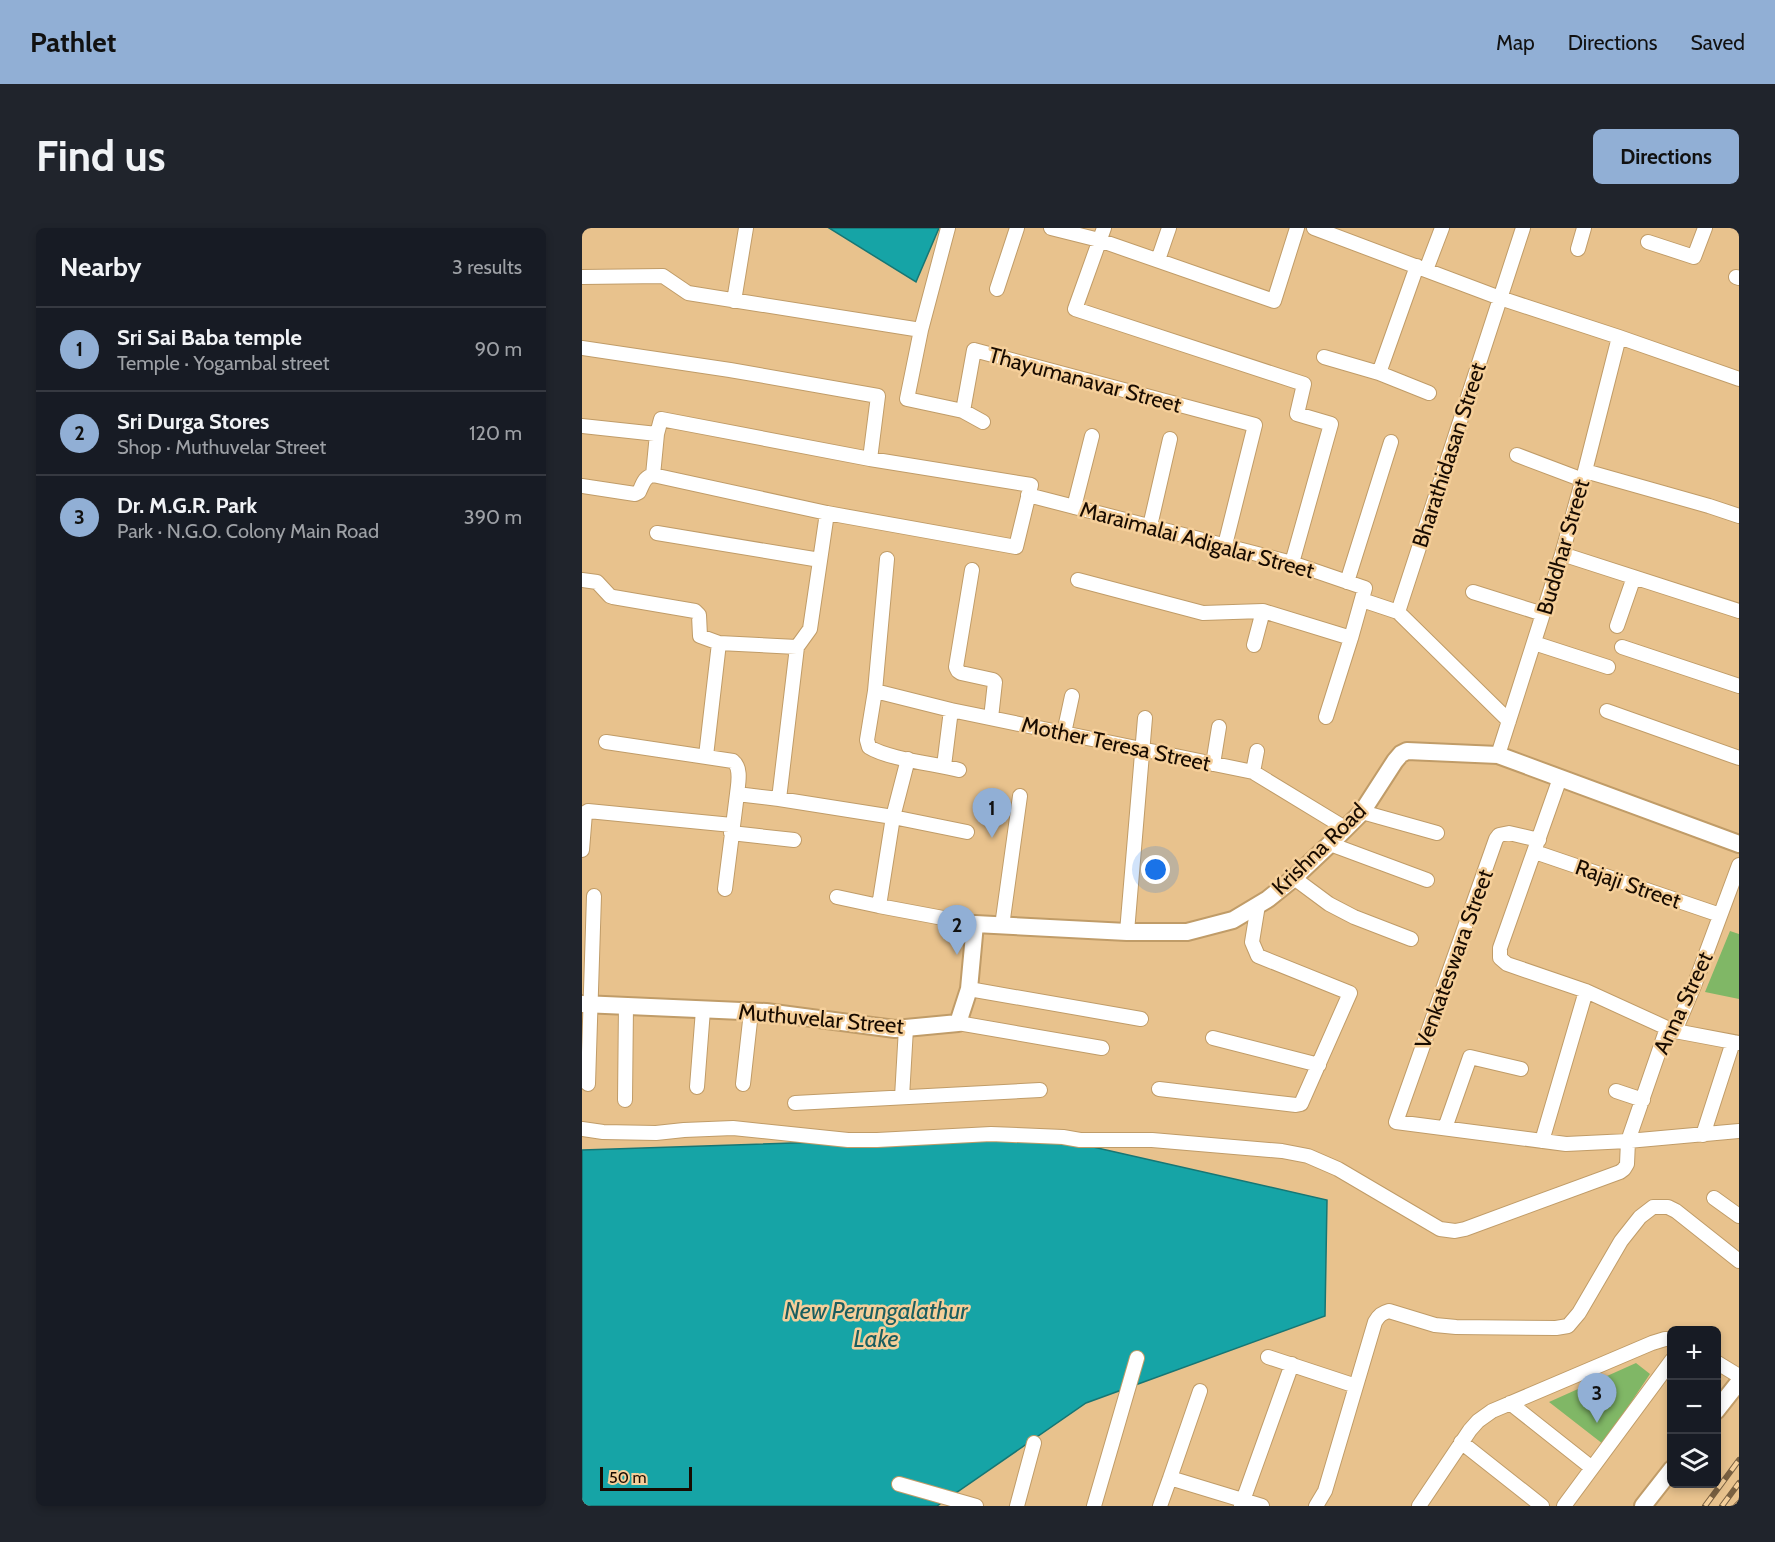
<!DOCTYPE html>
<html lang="en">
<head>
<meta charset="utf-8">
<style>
  :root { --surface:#171b24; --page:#20242c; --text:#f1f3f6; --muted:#9ea1a6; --line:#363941; --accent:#91afd5 }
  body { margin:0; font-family:Cabin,sans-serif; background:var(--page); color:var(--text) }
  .controls { position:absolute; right:18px; bottom:18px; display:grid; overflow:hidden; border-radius:9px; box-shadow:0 3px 9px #0003 }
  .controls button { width:54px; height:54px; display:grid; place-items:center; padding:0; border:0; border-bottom:2px solid var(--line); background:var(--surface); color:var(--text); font:30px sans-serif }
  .scale { position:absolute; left:18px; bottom:15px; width:92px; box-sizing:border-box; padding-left:6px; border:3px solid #180b00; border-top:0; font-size:16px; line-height:21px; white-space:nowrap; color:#180b00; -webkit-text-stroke:4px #f5cf9a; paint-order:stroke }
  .you { position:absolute; left:574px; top:642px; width:21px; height:21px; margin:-15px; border:4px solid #fff; border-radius:50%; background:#1a73e8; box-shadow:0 0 0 9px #1a73e833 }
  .badge { display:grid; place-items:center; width:39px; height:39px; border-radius:50%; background:var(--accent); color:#111; font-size:20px; font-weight:700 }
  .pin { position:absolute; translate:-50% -50px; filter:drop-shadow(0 2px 3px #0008) }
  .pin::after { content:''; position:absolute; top:32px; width:21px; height:18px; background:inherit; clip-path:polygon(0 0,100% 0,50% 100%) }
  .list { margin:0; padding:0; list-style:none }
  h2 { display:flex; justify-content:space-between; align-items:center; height:78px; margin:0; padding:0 24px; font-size:26px }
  h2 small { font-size:20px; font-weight:400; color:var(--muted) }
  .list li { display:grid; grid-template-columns:39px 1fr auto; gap:18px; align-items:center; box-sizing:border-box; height:84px; padding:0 24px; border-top:2px solid var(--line) }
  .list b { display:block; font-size:22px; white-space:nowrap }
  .list p { margin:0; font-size:20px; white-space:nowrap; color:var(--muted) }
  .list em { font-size:20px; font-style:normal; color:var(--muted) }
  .icon { flex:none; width:33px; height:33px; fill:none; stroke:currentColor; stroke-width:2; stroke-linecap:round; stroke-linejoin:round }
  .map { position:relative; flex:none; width:1157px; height:1278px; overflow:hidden; border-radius:9px }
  header { display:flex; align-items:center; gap:36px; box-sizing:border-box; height:84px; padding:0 30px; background:var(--accent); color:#111 }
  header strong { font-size:28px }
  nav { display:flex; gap:33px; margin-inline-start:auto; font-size:21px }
  .intro { display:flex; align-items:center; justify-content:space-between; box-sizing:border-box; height:144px; padding:0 36px }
  h1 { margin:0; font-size:42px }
  .button { padding:15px 27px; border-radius:9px; background:var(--accent); color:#111; font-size:21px; font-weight:700 }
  main { display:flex; gap:36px; padding:0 36px }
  aside { flex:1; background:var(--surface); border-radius:9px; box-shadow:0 3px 9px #0003 }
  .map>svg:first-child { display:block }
  .green { fill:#80b766 }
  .water { fill:#16a4a6; stroke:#177674; stroke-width:1.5 }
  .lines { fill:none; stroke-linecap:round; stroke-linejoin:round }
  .minor-casing { stroke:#c09c68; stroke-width:16 }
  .tertiary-casing { stroke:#c09c68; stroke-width:20 }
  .minor { stroke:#fff; stroke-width:14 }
  .tertiary { stroke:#fff; stroke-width:16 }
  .rail-casing { stroke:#796041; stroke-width:6 }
  .rail { stroke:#f5cf9a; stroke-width:4; stroke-dasharray:11; stroke-linecap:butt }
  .labels { text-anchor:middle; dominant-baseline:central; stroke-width:5; stroke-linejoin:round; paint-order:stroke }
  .street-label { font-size:22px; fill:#180b00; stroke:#f5cf9a }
  .water-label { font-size:24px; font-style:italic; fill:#1a5e5f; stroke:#f5cf9a }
</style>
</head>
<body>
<header>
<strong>Pathlet</strong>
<nav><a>Map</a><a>Directions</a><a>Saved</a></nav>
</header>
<div class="intro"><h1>Find us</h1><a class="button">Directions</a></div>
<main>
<aside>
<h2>Nearby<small>3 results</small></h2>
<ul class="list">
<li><span class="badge">1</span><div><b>Sri Sai Baba temple</b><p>Temple · Yogambal street</p></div><em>90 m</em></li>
<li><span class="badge">2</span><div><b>Sri Durga Stores</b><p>Shop · Muthuvelar Street</p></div><em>120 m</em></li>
<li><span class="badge">3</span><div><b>Dr. M.G.R. Park</b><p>Park · N.G.O. Colony Main Road</p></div><em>390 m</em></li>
</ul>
</aside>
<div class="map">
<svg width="1157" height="1278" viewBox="0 0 1157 1278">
  <rect width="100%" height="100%" fill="#e8c28d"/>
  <path class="green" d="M1148 703 1157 706V771L1123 764Z
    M1054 1135 1068 1146 1021 1216 967 1174Z"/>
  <path class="water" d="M247 0H357L334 54Z
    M458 907 745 972 743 1088 504 1175 355 1278H0V922Z"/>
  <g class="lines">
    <defs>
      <path id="minor" d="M469 0 517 12 692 73 715 0
        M522 0 493 81 722 156 715 186 749 196 710 335
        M732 0 918 70 1037 109 1157 151
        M1066 14 1112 29 1123 0
        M996 21 1002 0
        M576 32 587 0
        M844 42 860 0
        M0 49 81 48 106 65 339 102 325 171 381 183 401 194
        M1154 49 1157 50
        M415 61 435 0
        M152 73 164 0
        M339 102 366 0
        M0 120 148 142 296 168 288 231
        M742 129 797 145 847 165
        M797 145 835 38
        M381 183 392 122 673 197 643 317
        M0 198 75 206
        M935 227 1001 252
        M1003 243 1127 278 1157 288
        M0 258 53 266 57 264C61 256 62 249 71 247L245 285 434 319 449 257 288 231 79 191 75 206 71 247
        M446 267 710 335 783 360 769 410 681 383 621 385 496 352
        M492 279 510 208
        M245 285 228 401 215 419 197 571 311 589 297 678 393 696
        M568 298 588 211
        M75 305 238 332
        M980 326 1157 383
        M305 331 293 463 285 512 287 519C306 531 354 536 377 542
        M390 342 374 439 376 443 379 445 411 452 413 454 409 490
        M0 352 15 354 28 368 31 369 113 383 117 387 118 408 137 415 215 419
        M765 354 809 214
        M891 364 961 386
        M780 372 816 384 927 493
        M816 384 941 0
        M1035 398 1052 349
        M952 415 1026 439
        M672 417 681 383
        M1040 419 1157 458
        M293 463 369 482 671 544 763 600
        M1025 483 1157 530
        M744 489 769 410
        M482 505 490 468
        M24 514 151 533C160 540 156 556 155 566
        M916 527 980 326 1003 243 1037 109
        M124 528 137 415
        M326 531 311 589 385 604
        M631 536 637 499
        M362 538 369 482
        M671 544 675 523
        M978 550 918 720V730L925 736 1004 763 1085 800
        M780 584 855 605
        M149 605 212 612
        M957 612 927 605 917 607 914 611 814 894 984 916 1046 913 1157 903
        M748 616 845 652
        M0 622 3 585 6 583 150 597
        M953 624 1138 687
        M712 650 747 676 772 689 829 711
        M143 661 155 566 197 571
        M255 669 297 678
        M420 698 438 568
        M545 704 563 490
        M387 761 559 791
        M376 795 520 820
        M1093 803 1157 815
        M631 810 737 837
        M6 856 12 668
        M161 856 169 784
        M115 859 121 782
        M577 861 714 877 719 876 768 765 676 728 670 714 676 677
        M1034 863 1061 872
        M320 869 324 800
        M43 872 44 777
        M213 875 458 862
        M863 900 888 829 939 841
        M0 901 21 904 74 905 102 902 151 900 266 912H295L409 906 481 909 498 912H570L700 923 726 928 756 941 858 1001 873 1003 883 1001 1038 944 1042 941 1045 936 1046 913 1085 800 1093 803 1112 758 1157 637
        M1121 907 1151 814
        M960 913 1004 763
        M1132 970 1157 988
        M686 1129 774 1158
        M1134 1134 1157 1148
        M928 1175 1010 1240
        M879 1214 960 1278
        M588 1250 618 1163
        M317 1256 394 1278
        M435 1278 452 1215
        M512 1278 555 1130
        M578 1278 588 1250 680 1278
        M659 1278 710 1136
        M734 1278 743 1263 793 1094C797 1087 800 1085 807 1083L853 1097 874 1099 974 1100 986 1098 997 1085 1039 1013 1058 989 1071 979H1086L1094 983 1157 1033
        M837 1278 888 1202 896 1193 910 1183 1070 1115 1083 1111H1090
        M982 1278 1090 1132"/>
      <path id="tertiary" d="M0 776 184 784 313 801 376 795 387 761 393 696 545 704H605L651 692 686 671 712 650 748 616 780 584 813 533 819 526 825 523 916 527 1157 616
        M1134 1183 1157 1154
        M1061 1278 1090 1241"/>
    </defs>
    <use href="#minor" class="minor-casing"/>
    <use href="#tertiary" class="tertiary-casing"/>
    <use href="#minor" class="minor"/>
    <use href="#tertiary" class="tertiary"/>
    <defs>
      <path id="rail" d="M1123 1278 1157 1232
        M1140 1278 1157 1255
        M1154 1278 1157 1275"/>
    </defs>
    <use href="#rail" class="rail-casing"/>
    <use href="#rail" class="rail"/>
  </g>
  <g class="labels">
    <g class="street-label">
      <text transform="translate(503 152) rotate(15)">Thayumanavar Street</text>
      <text transform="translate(867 227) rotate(-72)">Bharathidasan Street</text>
      <text transform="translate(615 312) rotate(15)">Maraimalai Adigalar Street</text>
      <text transform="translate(981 319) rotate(-74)">Buddhar Street</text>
      <text transform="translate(534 516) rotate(12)">Mother Teresa Street</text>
      <text transform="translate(737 621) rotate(-44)">Krishna Road</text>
      <text transform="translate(1046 656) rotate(19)">Rajaji Street</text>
      <text transform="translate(872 731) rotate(-70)">Venkateswara Street</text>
      <text transform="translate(1101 775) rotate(-65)">Anna Street</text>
      <text transform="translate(239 791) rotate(5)">Muthuvelar Street</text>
    </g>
    <g class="water-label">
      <text x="294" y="1082">New Perungalathur<tspan x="294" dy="28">Lake</tspan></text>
    </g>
  </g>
</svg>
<div class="controls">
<button>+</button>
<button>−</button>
<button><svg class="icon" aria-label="layers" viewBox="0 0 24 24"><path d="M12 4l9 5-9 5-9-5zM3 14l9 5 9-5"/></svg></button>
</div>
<div class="scale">50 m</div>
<div class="you"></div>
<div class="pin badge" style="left:410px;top:610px">1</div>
<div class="pin badge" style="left:375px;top:727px">2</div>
<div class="pin badge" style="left:1015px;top:1195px">3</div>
</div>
</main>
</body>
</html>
